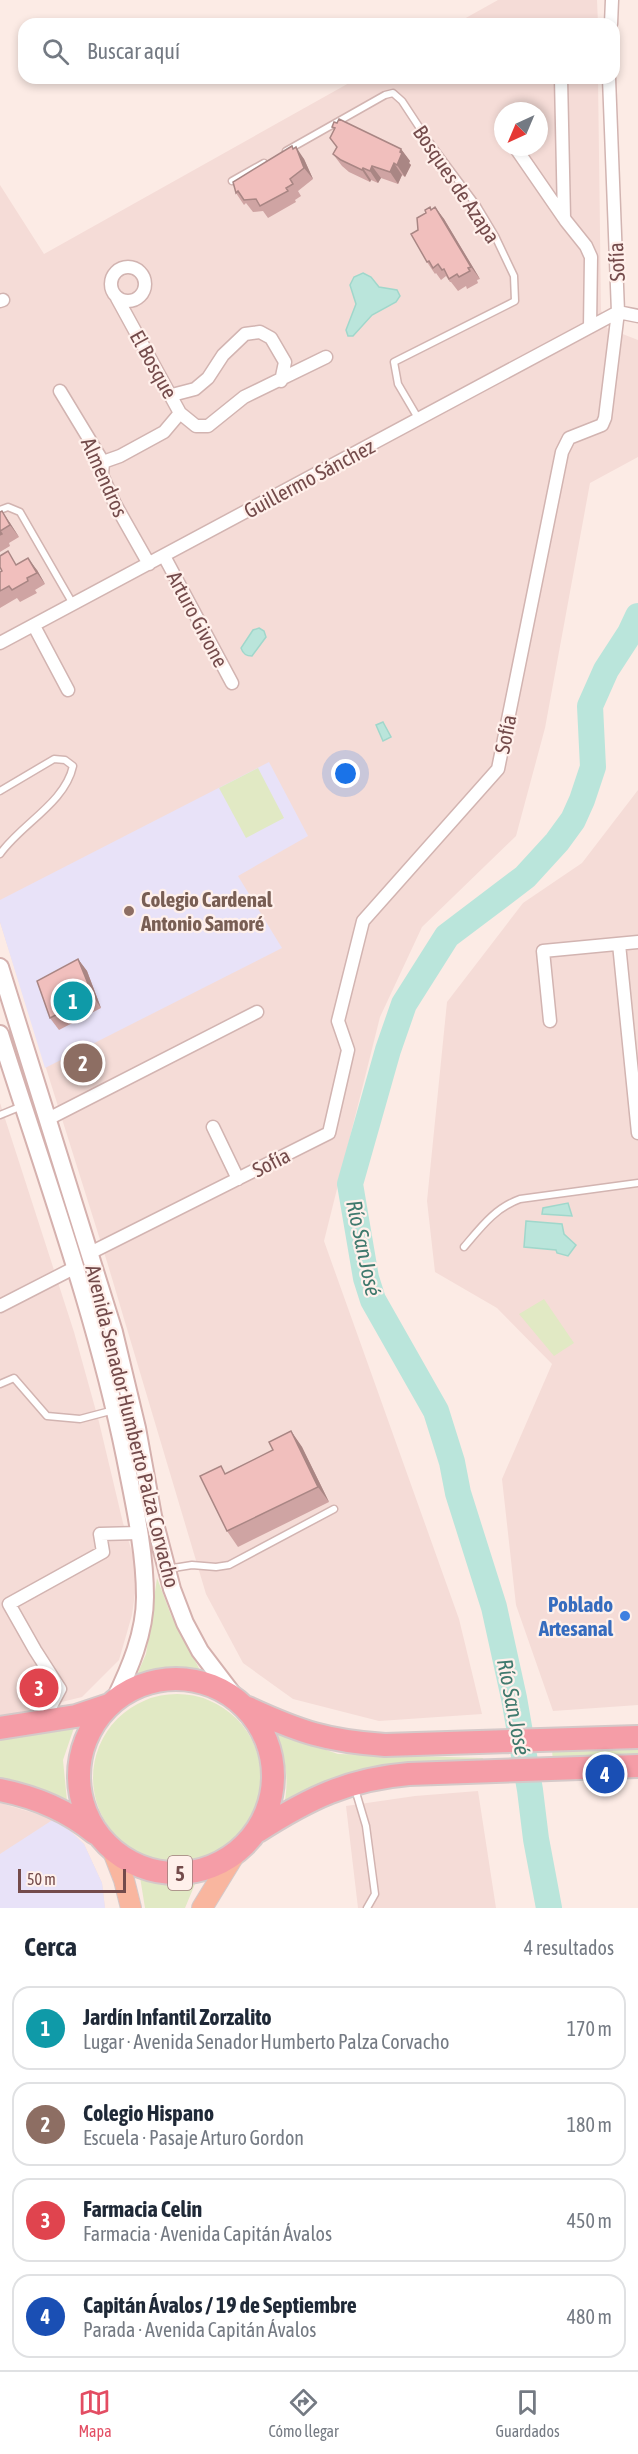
<!DOCTYPE html>
<html lang="es">
<head>
<meta charset="utf-8">
<style>
  :root { --surface:#fff; --page:#f2f2f3; --text:#1f2937; --muted:#747a83; --line:#e0e1e3; --accent:#e34d63 }
  body { margin:0; font-family:"Asap Condensed",sans-serif; background:var(--page); color:var(--text) }
  .compass { position:absolute; left:494px; top:102px; width:54px; height:54px; border-radius:50%; background:var(--surface); box-shadow:0 3px 9px #0003; rotate:224deg }
  .scale { position:absolute; left:18px; bottom:15px; width:108px; box-sizing:border-box; padding-left:6px; border:3px solid #744b4b; border-top:0; font-size:16px; line-height:21px; white-space:nowrap; color:#744b4b; -webkit-text-stroke:4px #fff0eb; paint-order:stroke }
  .you { position:absolute; left:346px; top:774px; width:21px; height:21px; margin:-15px; border:4px solid #fff; border-radius:50%; background:#1a73e8; box-shadow:0 0 0 9px #1a73e833 }
  .badge { display:grid; place-items:center; width:39px; height:39px; border-radius:50%; background:var(--accent); color:#fff; font-size:20px; font-weight:700 }
  .pin { position:absolute; translate:-50% -50%; border:3px solid #fff; box-shadow:0 2px 6px #0006 }
  .list { margin:0; padding:0; list-style:none }
  h2 { display:flex; justify-content:space-between; align-items:center; height:78px; margin:0; padding:0 24px; font-size:26px }
  h2 small { font-size:20px; font-weight:400; color:var(--muted) }
  .list li { display:grid; grid-template-columns:39px 1fr auto; gap:18px; align-items:center; box-sizing:border-box; height:84px; margin:0 12px 12px; padding:0 12px; border:2px solid var(--line); border-radius:18px }
  .list b { display:block; font-size:22px; white-space:nowrap }
  .list p { margin:0; font-size:20px; white-space:nowrap; color:var(--muted) }
  .list em { font-size:20px; font-style:normal; color:var(--muted) }
  .icon { flex:none; width:33px; height:33px; fill:none; stroke:currentColor; stroke-width:2; stroke-linecap:round; stroke-linejoin:round }
  .map { position:relative; flex:none; width:638px; height:1908px; overflow:hidden }
  .search { position:absolute; background:var(--surface); box-shadow:0 3px 9px #0003; left:18px; right:18px; top:18px; height:66px; display:flex; align-items:center; gap:15px; box-sizing:border-box; padding:0 21px; border-radius:18px; color:var(--muted); font-size:22px }
  .sheet { height:462px; background:var(--surface) }
  nav { display:flex; justify-content:space-around; align-items:center; box-sizing:border-box; height:84px; border-top:2px solid var(--line); background:var(--surface); font-size:16px; color:var(--muted) }
  nav a { display:grid; justify-items:center; gap:3px }
  nav .on { color:var(--accent) }
  .map>svg:first-child { display:block }
  .residential { fill:#f5dcd7; fill-rule:evenodd }
  .education { fill:#e8e2f8 }
  .green { fill:#e1e9c4 }
  .water { fill:#bae5db; stroke:#a0d7cb; stroke-width:1.5 }
  .lines { fill:none; stroke-linecap:round; stroke-linejoin:round }
  .river { stroke:#bae5db; stroke-width:26 }
  .lane-casing { stroke:#d2b4b1; stroke-width:9 }
  .street-casing { stroke:#d2b4b1; stroke-width:15 }
  .secondary-casing { stroke:#d5b1ae; stroke-width:20 }
  .primary-casing { stroke:#d5c9c9; stroke-width:22 }
  .highway-casing { stroke:#d5c9c9; stroke-width:26 }
  .lane { stroke:#fff; stroke-width:6 }
  .street { stroke:#fff; stroke-width:12 }
  .secondary { stroke:#fff; stroke-width:16 }
  .primary { stroke:#f9b69f; stroke-width:20 }
  .highway { stroke:#f59da7; stroke-width:22 }
  .wall { fill:#cfa4a3 }
  .shaded-wall { fill:#a98684 }
  .building { fill:#f1bfbd; stroke:#a98684; stroke-width:1.5 }
  .education-dot { fill:#8d6e63; stroke:#fff0eb; stroke-width:2 }
  .shop-dot { fill:#3f7fe0; stroke:#fff0eb; stroke-width:2 }
  .labels { text-anchor:middle; dominant-baseline:central; stroke-width:4.5; stroke-linejoin:round; paint-order:stroke }
  .shield { fill:#fff0eb; stroke:#9e7c7b; stroke-width:1.5 }
  .shield-label { font-size:20px; font-weight:bold; fill:#744b4b }
  .street-label { font-size:21px; fill:#744b4b; stroke:#fff0eb }
  .education-label { font-size:21px; font-weight:bold; fill:#785e54; stroke:#fff0eb; text-anchor:start }
  .shop-label { font-size:21px; font-weight:bold; fill:#366cbe; stroke:#fff0eb; text-anchor:end }
  .water-label { font-size:22px; font-style:italic; fill:#3f796d; stroke:#fff0eb }
</style>
</head>
<body>
<div class="map">
<svg width="638" height="1908" viewBox="0 0 638 1908">
  <rect width="100%" height="100%" fill="#fcebe5"/>
  <path class="residential" d="M498 0H597L598 24H455Z
    M358 78H598L601 310 607 328 638 340V457L590 483 545 728 516 836 422 927 380 1017 324 1241 459 1619 482 1714 379 1721 293 1699 243 1663 206 1594 108 1265 0 922V185L44 254ZM503 111H539V147H503Z
    M638 790V1705L553 1711 516 1605 502 1479 552 1364 497 1308 435 1272 427 1201 447 1002 523 903 582 863Z
    M0 1103 74 1332 99 1422 123 1523 138 1571 132 1615 119 1660 82 1697 0 1717Z
    M478 1791 496 1908H358L346 1806 415 1796Z
    M0 1803 54 1819 65 1826 84 1844 102 1883 105 1908H0Z"/>
  <path class="education" d="M269 762 308 836 238 876 282 948 45 1068 0 922V900Z
    M54 1819 65 1826 84 1844 102 1883 105 1908H0V1854Z"/>
  <path class="green" d="M258 768 284 818 246 838 219 788Z
    M544 1299 574 1343 554 1356 519 1314Z
    M157 1578 171 1615 201 1672C178 1671 157 1668 136 1677L146 1654Z
    M93 1778a84 84 0 1 1 168 0a84 84 0 1 1-168 0Z
    M76 1722 63 1760 67 1801 42 1790 0 1783V1740Z
    M276 1733 338 1754 483 1758 486 1765 283 1810C290 1781 286 1761 276 1733Z
    M638 1745V1758L553 1762 552 1750Z
    M140 1877 164 1883 195 1884 185 1908H145Z"/>
  <path class="water" d="M363 273 371 277 379 287 397 290 400 296 396 302 372 315 353 336H348L346 330 356 304 350 285 354 277Z
    M259 628 264 631 266 637 252 656C246 656 243 654 241 648L253 630Z
    M383 722 391 737 383 741 376 725Z
    M568 1203 572 1216 542 1214 543 1208Z
    M526 1221 562 1224 564 1234 576 1245 568 1256 557 1253 556 1250 524 1247Z"/>
  <g class="lines">
    <path class="river" d="M549 1908 536 1839 530 1790 514 1698 494 1607 458 1493 452 1462 436 1411 373 1300 366 1278 350 1184 388 1050 404 1004 447 936 525 877 557 842 573 820 582 800 593 767 590 706 606 670 630 633 638 616"/>
    <defs>
      <path id="lane" d="M286 151 385 95 393 93 402 101 427 139 477 206 495 236 514 276 515 301 394 362 398 384 418 418
        M232 181 264 163
        M0 510 8 507 20 512 73 604
        M0 791 54 759 65 760 73 766C65 803 21 824 0 854
        M0 1115 22 1106
        M464 1247C481 1227 495 1208 520 1199L638 1183
        M0 1384 14 1378 47 1416 80 1419 114 1410
        M167 1569 192 1565 216 1567 229 1565 334 1509
        M355 1789 366 1826 375 1894 367 1908"/>
      <path id="street" d="M611 24 612 0
        M561 78 564 218
        M502 130 503 131
        M515 147 566 221 586 246 591 257 590 327
        M111 284a17 17 0 1 1 34 0a17 17 0 1 1-34 0Z
        M0 301 3 300
        M618 312 638 316
        M60 391 103 462 102 475 115 504 149 564
        M172 395 195 389 208 378 223 355 245 334 260 332 271 338 285 362 281 381
        M180 413 196 426H208L244 397 326 357
        M103 462 120 456 164 432 180 413 117 298
        M164 556 232 683
        M34 626 68 690
        M0 643 618 312
        M619 944 638 1133
        M550 1021 543 951 638 942
        M48 1119 257 1012
        M213 1127 238 1179
        M90 1253 329 1133 348 1050 338 1021 363 921 498 769 562 452 569 438 602 425 605 418 618 312 609 78
        M0 1306 74 1268
        M43 1721 60 1689 35 1650 9 1604 103 1552 100 1534 139 1533"/>
      <path id="secondary" d="M0 967 114 1332 137 1428 153 1516 172 1589 185 1623 200 1651 238 1701
        M0 1034C44 1173 96 1314 125 1457 134 1503 145 1550 145 1597 145 1633 130 1668 114 1701"/>
      <path id="primary" d="M112 1849 124 1880 131 1908
        M202 1908 235 1854"/>
      <path id="highway" d="M79 1776a97 97 0 1 1 194 0a97 97 0 1 1-194 0Z
        M248 1708C300 1732 327 1741 385 1745L638 1737
        M0 1728 76 1716 109 1705
        M0 1790C36 1797 67 1810 95 1833
        M258 1831C308 1799 348 1779 409 1774L638 1766"/>
    </defs>
    <use href="#lane" class="lane-casing"/>
    <use href="#street" class="street-casing"/>
    <use href="#secondary" class="secondary-casing"/>
    <use href="#primary" class="primary-casing"/>
    <use href="#highway" class="highway-casing"/>
    <use href="#lane" class="lane"/>
    <use href="#street" class="street"/>
    <use href="#secondary" class="secondary"/>
    <use href="#primary" class="primary"/>
    <use href="#highway" class="highway"/>
  </g>
  <path class="wall" d="M332 127 401 149 410 161 409 163 411 165 405 177 402 175 398 184 381 178 378 183 371 180 370 182 349 172 342 166 333 154 336 148 334 130Z
    M294 149 304 159 313 179 298 191 301 196 295 200 296 202 268 218 263 211 253 212 246 203 244 205 236 193Z
    M435 207 444 219 480 279 477 280 478 283 467 289 466 286 458 291 451 282H450L446 276 441 280 436 273 435 274 427 262 418 230 431 210Z
    M0 512 10 523 19 537 9 543 10 546 0 552Z
    M17 564 37 570 45 584 35 590 37 593 20 602 17 598 0 608V572Z
    M78 959 87 971 101 1008 59 1030 50 1018Z
    M291 1431 302 1447 329 1502 238 1547 227 1531 273 1450Z"/>
  <path class="shaded-wall" d="M296 147 304 159 313 179 304 168Z
    M401 149 410 161 409 163 411 165 405 177 397 165Z
    M394 163 402 175 398 184 390 172Z
    M372 166 381 178 378 183 370 171Z
    M363 168 371 180 370 182 362 170Z
    M435 207 444 219 480 279 471 267Z
    M2 511 10 523 19 537 10 525Z
    M28 558 37 570 45 584 37 573Z
    M78 959 87 971 101 1008 93 996Z
    M291 1431 302 1447 329 1502 318 1487Z"/>
  <path class="building" d="M339 119 401 149 400 152 402 153 397 165 394 163 390 172 372 166 370 171 363 168 362 170 341 160 333 154 337 147 330 138 335 128 332 127 334 122 337 123Z
    M292 146 293 149 296 147 304 168 290 179 293 184 286 188 288 191 260 206 256 199 244 200 238 191 236 193 233 182Z
    M430 207 431 210 435 207 471 267 468 268 470 271 459 277 457 274 449 279 444 269 442 270 438 264 433 268 429 261 427 262 411 234 418 230 417 218 426 213 425 210Z
    M2 511 10 525 0 531 2 534 0 535V512Z
    M8 551 16 565 28 558 37 573 27 578 28 581 12 590 9 586 0 591V572L2 571 0 567V556Z
    M78 959 93 996 50 1018 37 981Z
    M291 1431 318 1487 227 1531 200 1476 221 1466 225 1474 273 1450 269 1442Z"/>
  <circle class="education-dot" cx="129" cy="911" r="6"/>
  <circle class="shop-dot" cx="625" cy="1616" r="6"/>
  <g class="labels">
    <rect class="shield" x="168" y="1856" width="24" height="34" rx="4.5"/>
    <g class="shield-label">
      <text x="180" y="1873">5</text>
    </g>
    <g class="street-label">
      <text transform="translate(457 184) rotate(56)">Bosques de Azapa</text>
      <text transform="translate(616 262) rotate(-93)">Sofía</text>
      <text transform="translate(154 364) rotate(61)">El Bosque</text>
      <text transform="translate(105 477) rotate(66)">Almendros</text>
      <text transform="translate(309 478) rotate(-28)">Guillermo Sánchez</text>
      <text transform="translate(198 619) rotate(62)">Arturo Givone</text>
      <text transform="translate(505 734) rotate(-79)">Sofía</text>
      <text transform="translate(271 1162) rotate(-27)">Sofía</text>
      <text transform="translate(133 1426) rotate(76)">Avenida Senador Humberto Palza Corvacho</text>
    </g>
    <g class="education-label">
      <text x="141" y="899">Colegio Cardenal<tspan x="141" dy="24">Antonio Samoré</tspan></text>
    </g>
    <g class="shop-label">
      <text x="613" y="1604">Poblado<tspan x="613" dy="24">Artesanal</tspan></text>
    </g>
    <g class="water-label">
      <text transform="translate(364 1248) rotate(78)">Río San José</text>
      <text transform="translate(514 1707) rotate(79)">Río San José</text>
    </g>
  </g>
</svg>
<svg class="compass" viewBox="-18 -18 36 36"><path d="M0-13l5 13h-10z" fill="#e53935"/><path d="M0 13l5-13h-10z" fill="#747a83"/></svg>
<div class="scale">50 m</div>
<div class="you"></div>
<div class="pin badge" style="left:73px;top:1001px;background:#0f9aa8">1</div>
<div class="pin badge" style="left:83px;top:1063px;background:#8d6e63">2</div>
<div class="pin badge" style="left:39px;top:1688px;background:#e0444e">3</div>
<div class="pin badge" style="left:605px;top:1774px;background:#1a4fb4">4</div>
<div class="search"><svg class="icon" aria-label="search" viewBox="0 0 24 24"><circle cx="10" cy="10" r="6"/><path d="M15 15l6 6"/></svg>Buscar aquí</div>
</div>
<section class="sheet">
<h2>Cerca<small>4 resultados</small></h2>
<ul class="list">
<li><span class="badge" style="background:#0f9aa8">1</span><div><b>Jardín Infantil Zorzalito</b><p>Lugar · Avenida Senador Humberto Palza Corvacho</p></div><em>170 m</em></li>
<li><span class="badge" style="background:#8d6e63">2</span><div><b>Colegio Hispano</b><p>Escuela · Pasaje Arturo Gordon</p></div><em>180 m</em></li>
<li><span class="badge" style="background:#e0444e">3</span><div><b>Farmacia Celin</b><p>Farmacia · Avenida Capitán Ávalos</p></div><em>450 m</em></li>
<li><span class="badge" style="background:#1a4fb4">4</span><div><b>Capitán Ávalos / 19 de Septiembre</b><p>Parada · Avenida Capitán Ávalos</p></div><em>480 m</em></li>
</ul>
</section>
<nav>
<a class="on"><svg class="icon" aria-label="map" viewBox="0 0 24 24"><path d="M3 6l6-2 6 2 6-2v14l-6 2-6-2-6 2zM9 4v14M15 6v14"/></svg>Mapa</a>
<a><svg class="icon" aria-label="directions" viewBox="0 0 24 24"><path d="M12 3l9 9-9 9-9-9zM9 14v-3h6M13 9l2 2-2 2"/></svg>Cómo llegar</a>
<a><svg class="icon" aria-label="saved" viewBox="0 0 24 24"><path d="M7 4h10v16l-5-4-5 4z"/></svg>Guardados</a>
</nav>
</body>
</html>
